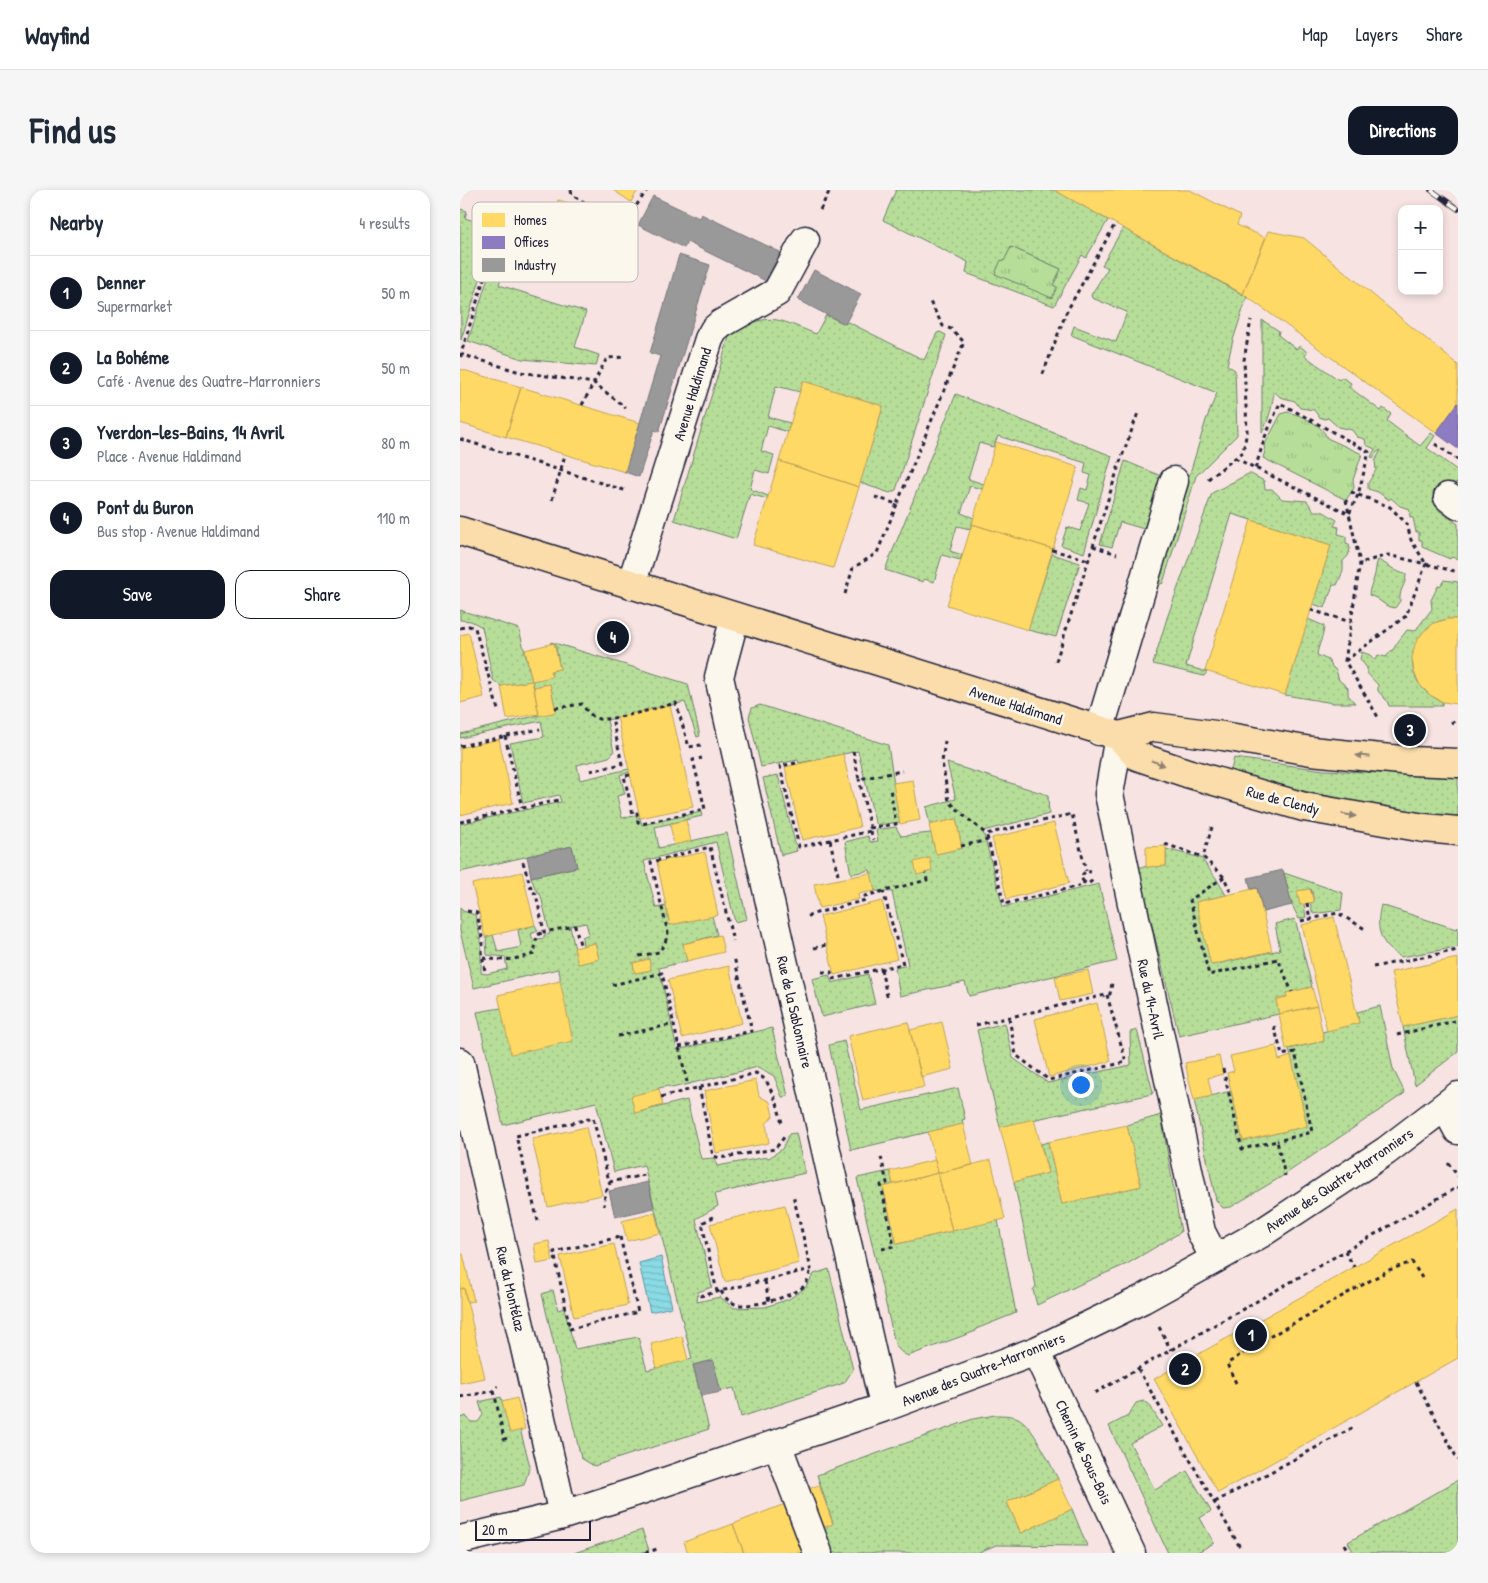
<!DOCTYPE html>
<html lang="en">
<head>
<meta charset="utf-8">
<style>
  :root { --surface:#fff; --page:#f6f6f7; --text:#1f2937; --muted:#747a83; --line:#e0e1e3; --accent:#111827 }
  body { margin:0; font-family:"Patrick Hand",sans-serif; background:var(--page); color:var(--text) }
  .controls { position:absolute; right:15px; top:15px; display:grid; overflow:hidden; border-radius:10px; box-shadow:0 2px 8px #0003 }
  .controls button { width:45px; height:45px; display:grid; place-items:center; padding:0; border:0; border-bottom:1px solid var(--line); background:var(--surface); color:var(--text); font:25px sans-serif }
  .scale { position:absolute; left:15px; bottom:12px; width:116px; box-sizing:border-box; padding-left:5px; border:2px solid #22223b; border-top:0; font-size:14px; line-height:18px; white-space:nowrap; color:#22223b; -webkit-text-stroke:4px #fbf7ec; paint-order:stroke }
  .you { position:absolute; left:620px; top:894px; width:18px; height:18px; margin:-12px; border:4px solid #fff; border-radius:50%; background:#1a73e8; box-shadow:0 0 0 8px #1a73e833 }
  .badge { display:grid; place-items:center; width:32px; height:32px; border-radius:50%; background:var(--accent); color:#fff; font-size:16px; font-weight:700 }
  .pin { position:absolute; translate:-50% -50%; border:2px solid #fff; box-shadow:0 1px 5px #0006 }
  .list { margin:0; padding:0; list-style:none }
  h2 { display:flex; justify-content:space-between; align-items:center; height:65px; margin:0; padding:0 20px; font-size:21px }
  h2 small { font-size:16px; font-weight:400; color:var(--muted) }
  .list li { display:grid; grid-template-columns:32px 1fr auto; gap:15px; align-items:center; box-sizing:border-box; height:75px; padding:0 20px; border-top:1px solid var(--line) }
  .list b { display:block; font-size:19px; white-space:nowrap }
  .list p { margin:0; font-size:16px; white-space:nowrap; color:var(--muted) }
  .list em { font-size:16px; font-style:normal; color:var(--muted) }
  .actions { display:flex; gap:10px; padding:15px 20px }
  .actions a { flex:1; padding:11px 0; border:1px solid var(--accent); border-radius:15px; text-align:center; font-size:18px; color:var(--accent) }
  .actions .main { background:var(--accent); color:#fff }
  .map { position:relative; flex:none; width:998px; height:1363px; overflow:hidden; border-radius:15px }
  header { display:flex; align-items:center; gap:30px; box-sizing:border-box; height:70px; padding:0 25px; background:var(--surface); border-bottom:1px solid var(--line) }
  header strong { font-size:24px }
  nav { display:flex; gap:28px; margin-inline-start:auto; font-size:18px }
  .intro { display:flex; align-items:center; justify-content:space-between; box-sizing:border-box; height:120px; padding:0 30px }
  h1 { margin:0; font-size:35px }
  .button { padding:12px 22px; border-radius:15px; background:var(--accent); color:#fff; font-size:18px; font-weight:700 }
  main { display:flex; gap:30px; padding:0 30px }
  aside { flex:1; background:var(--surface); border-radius:15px; box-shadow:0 2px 8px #0003 }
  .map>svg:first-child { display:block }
  .grass { fill:url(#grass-dots); stroke:#6c806a; fill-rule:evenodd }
  .park { fill:url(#park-tufts); stroke:#6c806a }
  .water { fill:url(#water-rules); stroke:#6091a1 }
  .homes { fill:#ffd966; stroke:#bda259 }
  .offices { fill:#8e7cc3; stroke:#6e619a }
  .industry { fill:#999; stroke:#75757d }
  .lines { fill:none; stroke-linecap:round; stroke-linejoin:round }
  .minor-casing { stroke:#22223b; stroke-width:31 }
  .major-casing { stroke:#22223b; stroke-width:31 }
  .path { stroke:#22223b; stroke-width:3; stroke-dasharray:4 4; stroke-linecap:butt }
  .minor { stroke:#fbf7ec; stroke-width:28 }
  .major { stroke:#faddab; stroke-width:28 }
  .rail-casing { stroke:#22223b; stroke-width:5.5 }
  .rail { stroke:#fbf7ec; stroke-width:4; stroke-dasharray:11; stroke-linecap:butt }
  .oneway { fill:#8e8073 }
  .labels { text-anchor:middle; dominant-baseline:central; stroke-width:5; stroke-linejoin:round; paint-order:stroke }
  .street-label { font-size:15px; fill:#22223b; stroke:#fbf7ec }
  .key { fill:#fbf7ec; stroke:#bab7b7; stroke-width:1 }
  .key-label { font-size:14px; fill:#22223b }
</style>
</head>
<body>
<header>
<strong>Wayfind</strong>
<nav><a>Map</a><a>Layers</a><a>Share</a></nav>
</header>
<div class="intro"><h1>Find us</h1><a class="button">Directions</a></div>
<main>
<aside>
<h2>Nearby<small>4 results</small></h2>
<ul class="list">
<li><span class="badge">1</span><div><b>Denner</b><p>Supermarket</p></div><em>50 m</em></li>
<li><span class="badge">2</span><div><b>La Bohéme</b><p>Café · Avenue des Quatre-Marronniers</p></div><em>50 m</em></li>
<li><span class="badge">3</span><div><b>Yverdon-les-Bains, 14 Avril</b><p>Place · Avenue Haldimand</p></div><em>80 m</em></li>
<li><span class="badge">4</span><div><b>Pont du Buron</b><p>Bus stop · Avenue Haldimand</p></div><em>110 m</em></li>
</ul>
<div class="actions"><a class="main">Save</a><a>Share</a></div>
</aside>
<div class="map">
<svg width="998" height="1363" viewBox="0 0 998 1363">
  <defs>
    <pattern id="grass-dots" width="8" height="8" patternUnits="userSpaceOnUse" patternTransform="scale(1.25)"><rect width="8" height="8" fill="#b7de99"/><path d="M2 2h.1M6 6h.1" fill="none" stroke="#9dbe85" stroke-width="1.8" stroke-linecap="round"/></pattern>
    <pattern id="park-tufts" width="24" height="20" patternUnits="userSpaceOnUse" patternTransform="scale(1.25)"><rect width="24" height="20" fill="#b7de99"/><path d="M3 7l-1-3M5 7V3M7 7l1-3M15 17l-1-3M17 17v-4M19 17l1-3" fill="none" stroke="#9dbe85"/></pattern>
    <pattern id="water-rules" width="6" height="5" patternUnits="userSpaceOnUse" patternTransform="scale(1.25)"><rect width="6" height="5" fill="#8adbe5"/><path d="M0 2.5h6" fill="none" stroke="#77bcc5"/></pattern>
  </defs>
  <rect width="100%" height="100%" fill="#f7e4e2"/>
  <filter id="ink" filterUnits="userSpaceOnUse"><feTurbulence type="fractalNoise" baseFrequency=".02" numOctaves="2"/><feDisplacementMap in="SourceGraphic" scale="10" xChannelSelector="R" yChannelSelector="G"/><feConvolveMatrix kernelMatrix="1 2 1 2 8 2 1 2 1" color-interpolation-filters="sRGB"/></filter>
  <g filter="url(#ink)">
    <path class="grass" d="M436 0H595L648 30 626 68 622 65 594 116 506 83 508 72 423 30ZM551 57 601 79 593 95 535 84 541 71 544 72Z
      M0 19 7 21 5 28 26 35 29 28 38 32 1 150Z
      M46 30 57 33 39 95 126 122 115 157 139 165 136 176 62 169 8 151Z
      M663 38 787 107 773 150 767 175 775 180 777 245 736 286 703 393 696 396 746 230 757 203 611 145 614 136 656 152 667 122 632 108 631 105 648 78 642 75Z
      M366 125 385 134 388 132 464 170 477 143 480 142 486 145 436 300 430 303 400 293 423 216 343 191 340 202 316 196 308 227 330 233 328 242 308 236 301 261 314 265 309 284 295 280 290 299 308 306 307 309 290 304 276 349 214 330 269 147C308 120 315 128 356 144Z
      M802 130 819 141 818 145 836 159 840 156 847 162 845 166 879 190 882 187 891 193 889 197 921 221 923 218 931 224 927 231 960 256 971 243 975 246 967 258 998 281V294L996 292 977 319 998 334V369L991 367 990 369 962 357V350H959V342H956L953 328 950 327 949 319 940 316 931 308 929 310 918 302 908 299V293L916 280 915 271 921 260 917 262 913 268 911 267 915 259 906 255 905 249 897 247 892 240 878 237 868 228 865 229 859 227 854 220 840 218 835 211 820 207 815 202C812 208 813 213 811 219 809 227 806 235 802 243Z
      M496 204 652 266 624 363 601 355 607 337 620 341 629 313 618 310 621 298 627 300 631 285 624 283 626 273 538 246 533 257 519 253 508 289 524 294 522 299 510 296 501 323 514 328 510 339 497 336 490 361 502 365 500 370 482 365 474 392 464 389 463 392 425 380Z
      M665 271 701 286 684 339 660 332 652 357 640 354Z
      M788 284H791L804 291 805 299H812L822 309 847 311 854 321H862L877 330 874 336 879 337 878 344 886 346V353L889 354 890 359 888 366 883 371V381L877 395H873L865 418 853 414 871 355 772 324 726 476 747 482 744 486 693 474 707 428 752 303Z
      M592 364 620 373 596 447 568 440Z
      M918 370C928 374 936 383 946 384 946 396 939 398 940 411L935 418 927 416 916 408 909 405C909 398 912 395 914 388 916 382 915 377 918 370Z
      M984 390 998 392V429C990 429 983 429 975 433 953 444 945 477 961 496 967 504 974 508 983 512L981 516H929L927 511 918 501V495L907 483V478L900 469 902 462 910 465 915 470 918 465 926 467 932 460H933C937 452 942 447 947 440L955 441 972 419 971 410 978 396 981 395Z
      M0 420 59 439 72 491 92 486 90 481 100 479 95 453 90 454 91 452 228 494 240 546 237 547 225 512 147 530 154 562 149 567 117 575 120 590 169 579 170 582 160 585 165 604 157 606 162 628 175 626 180 628 182 635 241 622 242 626 195 637 199 658 267 643 287 729 275 732 256 652 184 671 196 718 206 716 210 735 252 726 257 745 223 754 227 771 199 778 217 860 312 838 328 906 322 907 314 886 298 877 212 898 208 896 199 898 175 923 227 910 241 969 254 968 257 976 307 967 309 968 322 959 329 944 336 943 345 983 255 1004 258 1016 236 1029 252 1097 238 1102 237 1112 260 1107 274 1118 305 1117 329 1109 345 1098 354 1084 369 1079 393 1180 384 1193 281 1227 274 1198 260 1201 253 1170 233 1175 249 1239 134 1276 121 1268 82 1104 93 1100 98 1120 104 1118 115 1159 178 1147 187 1180 232 1169 184 975 154 982 136 912 43 935 17 822 41 818 100 791V785L98 779 14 798 0 741V718L3 721 15 725 21 750V783L27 784 47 779 45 767 27 765 26 747 33 745 38 762 61 757 58 740 75 735 78 741 71 744 73 750 84 748V745L90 744 81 706 75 698 71 687 117 677 112 656 0 682V634L101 612 99 605 63 613 50 553 84 547 81 531 0 548V544L96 521 90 494 74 497 72 491 41 496 33 490 22 437 11 431 0 430ZM126 733 129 744 122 747 123 756 135 753 139 769 118 774 110 736ZM189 769 191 780 175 783 173 773Z
      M848 429 864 436C864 446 858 455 857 465L868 470 873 478 876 480 879 490 888 498V505L895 513H873L825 505Z
      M300 515 428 555 440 632 418 635 415 632 398 561 339 573 338 570 301 577 289 527 292 518Z
      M774 568 864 580 998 587V626H976L927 618 825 597 771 580Z
      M487 573 588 605 589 624 523 641 543 717 639 694 657 771 509 806 505 792 440 806 435 778 448 775 432 702 415 701 410 680 391 684 385 652 408 646 410 652 418 651 416 640 436 637 441 646 471 643 476 664 502 658 496 629 470 635 466 617 496 609Z
      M318 585 337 661 321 665 303 588Z
      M706 659 741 668 756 688 766 705 736 712 752 775 820 760 815 734 835 729 852 797 826 803 827 807 816 810 819 824 719 846 678 677 706 676Z
      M824 683 883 703 881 720 853 724 850 712 854 711 851 699 838 701 840 715 844 714 846 727 839 729 832 715Z
      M921 715 996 739 998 737V757L941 767C920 755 915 739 921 715Z
      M408 784 415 814 362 827 352 789 369 785 372 793Z
      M920 816 933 879 945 903 821 987 771 1017 763 1018 756 1010 734 910 771 901 783 951 847 936 829 859 864 851 862 842 899 833 897 822Z
      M998 825V862L955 895 943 837Z
      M545 833 553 868 588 893 671 875 670 842 677 840 693 902 692 904 540 937 517 840Z
      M384 851 401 920 498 898 505 929 502 930 503 934 391 960 369 855Z
      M701 925 721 1042 667 1074 623 1093 577 1115 573 1100 576 1096 554 992 588 983 581 954 588 952 602 1014 681 996 667 935Z
      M430 981 433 994 423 997 437 1054 538 1030 556 1123 516 1139V1141L448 1166C442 1163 439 1161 435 1154L397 988Z
      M41 1207 50 1242 60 1239 70 1276 64 1295 0 1311V1228L6 1226 11 1232H18L23 1225 19 1212Z
      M683 1211 689 1214 702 1236 670 1253 695 1300 727 1281 751 1321 740 1328 754 1353 736 1363H708L649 1236 668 1226 676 1213Z
      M535 1225C543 1225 551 1225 558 1228 573 1235 590 1274 598 1289L547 1312 561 1343 612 1319 627 1356 536 1355 517 1363H368L362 1338 373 1333 357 1285 513 1229Z
      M998 1290V1363H894L888 1352Z
      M182 1340 189 1360 181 1363H114Z"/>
    <path class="park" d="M551 57 601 79 593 95 597 97 592 108 535 84 541 70 544 71Z
      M827 222C841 225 862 234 867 248L902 264 893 290 894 298 886 310 803 268 805 261 804 256 821 224Z"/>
    <path class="water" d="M201 1067 212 1117 190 1122 179 1073Z"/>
    <path class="homes" d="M153 0H178L171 12Z
      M594 0H730L780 26 777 35 806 48 783 104Z
      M98 10 125 17 122 30 95 22Z
      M808 41 844 48 998 175V213L976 243 783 104Z
      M0 179 61 197 46 247 0 233Z
      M343 191 423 216 399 297 319 271Z
      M61 197 180 233 165 282 46 247Z
      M536 252 618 277 593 359 512 334Z
      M319 271 399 297 373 378 293 355Z
      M791 330 871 355 825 505 745 481Z
      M512 334 593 359 568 440 487 415Z
      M988 429H998V514H997L983 512 970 505 960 495 954 482 952 468 955 454 963 442 974 433Z
      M9 443 24 507 0 513V445Z
      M94 453 100 479 90 481 92 487 72 491 65 460Z
      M72 491 79 524 47 529 41 496Z
      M90 494 96 522 79 526 74 497Z
      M210 515 233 617 180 628 157 527Z
      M938 535 962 536V545L938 544Z
      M39 549 53 613 0 625V558Z
      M383 564 400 637 342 650 325 577Z
      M453 590 460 630 440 634 433 593Z
      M496 629 502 658 476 664 469 635Z
      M226 630 231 651 214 655 210 634Z
      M594 633 609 693 547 709 532 648Z
      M706 656V676L686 677V657Z
      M245 662 258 725 210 735 197 672Z
      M470 668 472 681 457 685 454 672Z
      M62 682 75 735 25 747 12 694Z
      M411 683 415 701 398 704 399 709 359 718 354 694Z
      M797 698 812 761 751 775 736 712Z
      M850 699 854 712 840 715 837 701Z
      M422 711 437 769 374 785 360 726Z
      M874 727 899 833 867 841 842 735Z
      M260 745 264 762 227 771 223 754Z
      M135 753 139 769 118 774 114 758Z
      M998 768V825L943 837 931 782Z
      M189 769 191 780 175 783 173 773Z
      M269 776 282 833 222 848 208 790Z
      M628 780 633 804 600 811 595 787Z
      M100 791 113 851 51 864 38 805Z
      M852 797 857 816 819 824 816 810 827 807 826 803Z
      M637 813 651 871 589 887 575 829Z
      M857 816 864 851 826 859 819 824Z
      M448 832 464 897 403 911 388 846Z
      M482 832 493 879 461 887 450 840Z
      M816 856 819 870 831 866 847 936 783 951 767 883 774 881 770 866Z
      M759 866 763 884 748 888 752 906 734 910 725 873Z
      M296 890 299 906 310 912 313 926 306 934 309 953 256 963 244 901Z
      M199 899 203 915 175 923 171 906Z
      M574 929 588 983 554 992 540 937Z
      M503 934 513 975 478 983 468 942Z
      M667 935 681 996 602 1014 588 952Z
      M126 937 142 1005 88 1017 72 949Z
      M475 970 478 983 433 994 430 981Z
      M531 970 545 1029 492 1041 478 983Z
      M478 983 492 1041 437 1054 423 997Z
      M325 1015 339 1073 265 1092 250 1034Z
      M998 1019V1168L758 1303 694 1189Z
      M195 1023 200 1043 167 1051 162 1031Z
      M89 1051 93 1071 77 1074 74 1054Z
      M154 1054 168 1115 114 1127 100 1066Z
      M0 1064H3L14 1111 7 1112 4 1098 0 1099Z
      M4 1098 25 1188 0 1193V1099Z
      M222 1146 228 1170 197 1178 191 1154Z
      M57 1208 65 1239 50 1243 42 1212Z
      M598 1289 612 1319 561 1343 547 1312Z
      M359 1295 373 1334 362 1338 348 1299Z
      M325 1314 344 1363H284L273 1334Z
      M273 1334 284 1363H228L224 1352Z"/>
    <path class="offices" d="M998 213V259L976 243Z"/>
    <path class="industry" d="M193 6 239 28 241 24 320 62 306 91 227 52 224 58 178 35Z
      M219 65 250 75 199 242 194 240 179 287 165 282 200 166 190 163Z
      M354 80 401 104 385 134 338 110Z
      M112 656 117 677 71 687 67 666Z
      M823 680 832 715 803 722 797 698 791 699 788 688Z
      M188 992 194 1018 155 1027 149 1001Z
      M253 1170 261 1202 241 1206 233 1175Z"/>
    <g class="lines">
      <defs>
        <path id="minor" d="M988 307 998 315
          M171 395 249 149 254 140 261 134 317 102 345 50
          M275 427 259 487 418 1190 425 1217
          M639 541 714 291
          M659 546 649 604 741 1042 755 1069
          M0 872 103 1325
          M985 916 998 940
          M576 1161 671 1363
          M317 1254 358 1363
          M0 1350 103 1325 181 1300 425 1217 576 1161 683 1109 800 1044 926 961 998 906"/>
        <path id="major" d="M0 341 659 546 694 537 763 546 851 561 951 571 998 573
          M659 546 677 566 727 583 844 617 964 638 998 641"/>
      </defs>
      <use href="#minor" class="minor-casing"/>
      <use href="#major" class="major-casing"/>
      <path class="path" d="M111 0 112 5 163 35 187 0
        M360 20 370 0
        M0 164 60 182 134 193 166 218
        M0 167 45 20
        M583 184 606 123 655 34
        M122 215 147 168 165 167
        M0 249 167 301
        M975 254 998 270
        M775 268 889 324 898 305 909 262 820 213 805 247 795 279
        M748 289 783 262 787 241 784 170 791 130
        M891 302 930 317 947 334 951 350 966 374 998 382
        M415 307 437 314 504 152 491 139 483 136 470 112
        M92 310 105 265
        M886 310 900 373 885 471 918 527
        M633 356 657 364
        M592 360 629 370
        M385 404 393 378 417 363 437 314
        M851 420 891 432
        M0 438 9 436 15 438 38 520
        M596 471 661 269 678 223
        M885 471 946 426 966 374 928 365 900 373
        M95 518 122 514C126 520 131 527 139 529 152 531 200 517 216 513L229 557 241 555
        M991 533 998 529
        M45 546 62 618
        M485 551 482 572 489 611 502 624 526 644
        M0 556 80 539
        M393 561 399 589 442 581
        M336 573 320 576 339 657 411 641 399 589
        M130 581 162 574 152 528
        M170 585 164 586 173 624 177 623 178 632 182 634 245 619 233 570 242 568
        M0 632 99 610
        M752 637 743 667 764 687 771 703
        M410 638 436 634 430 599
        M411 641 413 650
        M370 650 378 685
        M528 650 526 644 612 624 626 681
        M705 654 743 667
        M501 656 528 650 544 714 623 695 624 692 628 694 633 690
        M63 672 72 701 76 704 84 742 115 736 120 754
        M764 687 730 710 749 785 818 769 832 802
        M624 692 621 688 623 684 626 681 631 682
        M847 713 850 729
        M7 721 17 723 23 752 22 763 25 782
        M350 727 349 725 406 710 405 706 467 690 465 683
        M841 731 878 723 905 739
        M354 758 367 755
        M179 766 199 762 205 753 208 743 191 672 250 657 273 751
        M23 768C41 771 56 770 74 764L77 745 84 742
        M913 777 998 760
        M421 779 427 806
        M362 782H371L373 789 443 774 423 701
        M152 795 202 783 227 892
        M549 828 556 865 589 890 666 872 647 805
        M516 835 650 804 652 793
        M814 836 822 865 835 862 852 942 817 951
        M937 845 995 831
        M158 846 214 834
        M219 857 292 841 274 767
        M763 879 782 959 817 951 825 986
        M239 897 253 966 260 968 315 959 325 946V944
        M201 907 296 883 306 890 317 913
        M317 913 322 933
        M421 967 427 993 421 995 434 1056 422 1059
        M988 973 998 986
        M149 992 185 985
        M78 1031 56 946 133 928 150 995 145 1002 144 1016
        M160 1047 178 1122 110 1139 94 1062Z
        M885 1061 894 1077
        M305 1091 309 1111
        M261 1101C264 1107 268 1111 275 1114 289 1119 336 1106 345 1095 348 1091 349 1084 351 1080
        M257 1102 242 1033 257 1025
        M240 1106 351 1079 333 1005
        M699 1137 711 1160
        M678 1179 781 1359
        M956 1192 998 1270
        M776 1193 767 1174 793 1156 929 1080 952 1072 962 1088
        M34 1201 44 1249 51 1248
        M635 1203 998 997
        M0 1207 34 1201 38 1196
        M755 1312 894 1237
        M884 1354 889 1363
        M185 1363 200 1358"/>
      <use href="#minor" class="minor"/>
      <use href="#major" class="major"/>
      <defs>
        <path id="rail" d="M971 0 998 19"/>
      </defs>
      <use href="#rail" class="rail-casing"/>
      <use href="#rail" class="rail"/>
    </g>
    <defs><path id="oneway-solid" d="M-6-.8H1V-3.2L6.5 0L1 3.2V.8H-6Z" transform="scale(1.25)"/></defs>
    <g class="oneway">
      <use href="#oneway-solid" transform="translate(903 566) rotate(-174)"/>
      <use href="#oneway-solid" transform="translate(698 573) rotate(19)"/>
      <use href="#oneway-solid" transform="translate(889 625) rotate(10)"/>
    </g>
  </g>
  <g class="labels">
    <g class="street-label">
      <text transform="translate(232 204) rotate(-73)">Avenue Haldimand</text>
      <text transform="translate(556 515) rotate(18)">Avenue Haldimand</text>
      <text transform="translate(823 610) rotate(15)">Rue de Clendy</text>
      <text transform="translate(691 809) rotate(78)">Rue du 14-Avril</text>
      <text transform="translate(335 822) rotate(77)">Rue de la Sablonnaire</text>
      <text transform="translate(879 990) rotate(-34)">Avenue des Quatre-Marronniers</text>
      <text transform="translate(51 1099) rotate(77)">Rue du Montélaz</text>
      <text transform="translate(523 1179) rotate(-22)">Avenue des Quatre-Marronniers</text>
      <text transform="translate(624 1262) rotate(65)">Chemin de Sous-Bois</text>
    </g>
  </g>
  <rect x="12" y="12" width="166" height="80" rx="8" class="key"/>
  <rect x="22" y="23" width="23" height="14" fill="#ffd966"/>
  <rect x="22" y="46" width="23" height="13" fill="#8e7cc3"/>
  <rect x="22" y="68" width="23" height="14" fill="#999"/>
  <g class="key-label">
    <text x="54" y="35">Homes</text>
    <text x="54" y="57">Offices</text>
    <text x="54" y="80">Industry</text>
  </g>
</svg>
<div class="controls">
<button>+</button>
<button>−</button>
</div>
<div class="scale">20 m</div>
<div class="you"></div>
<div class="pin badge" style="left:791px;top:1145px">1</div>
<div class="pin badge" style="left:725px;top:1179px">2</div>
<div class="pin badge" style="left:950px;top:540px">3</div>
<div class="pin badge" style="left:153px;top:447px">4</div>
</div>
</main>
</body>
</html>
